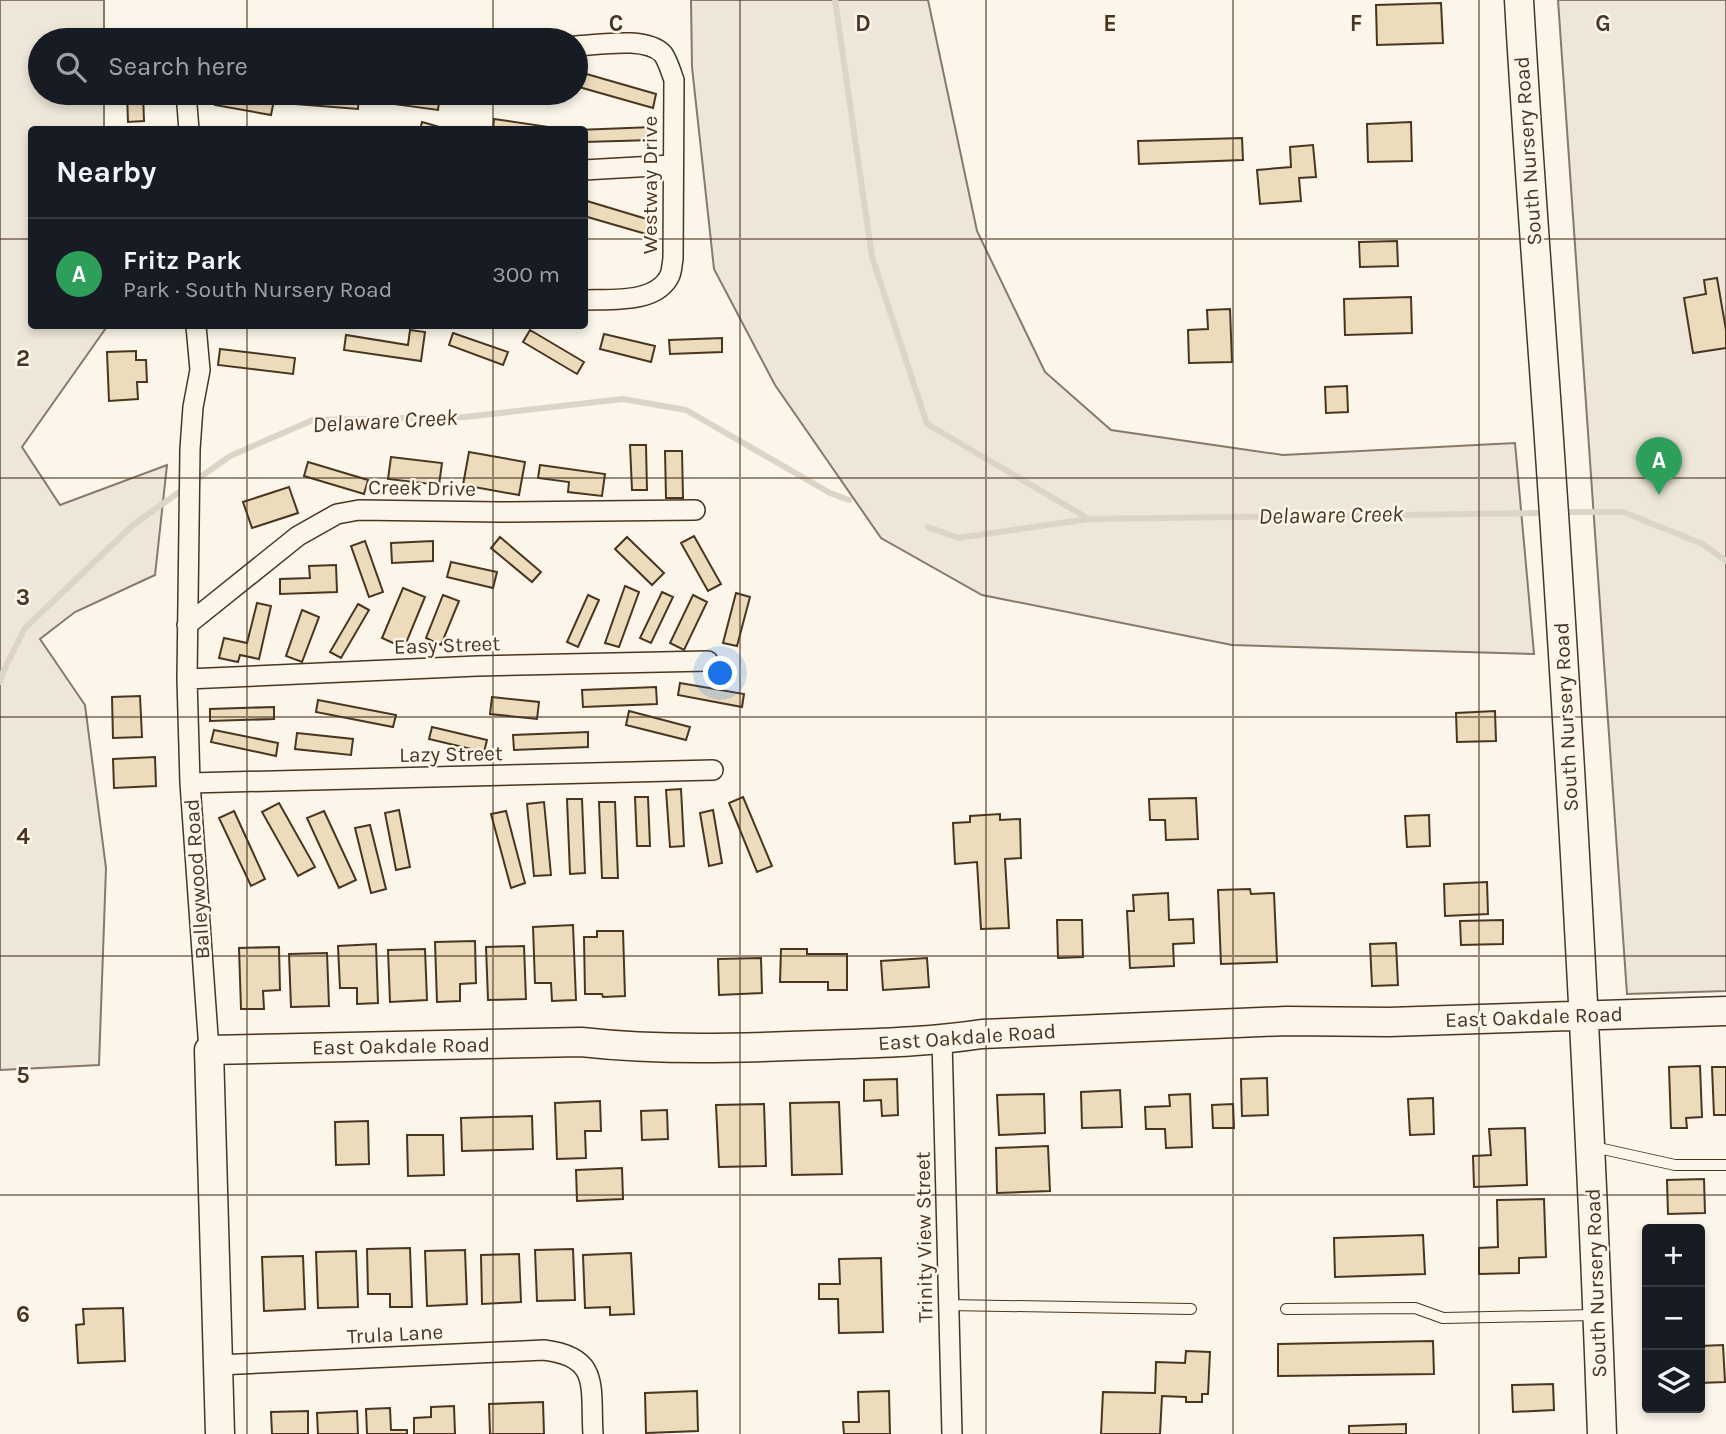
<!DOCTYPE html>
<html lang="en">
<head>
<meta charset="utf-8">
<style>
  :root { --surface:#171b24; --page:#20242c; --text:#f1f3f6; --muted:#9ea1a6; --line:#363941; --accent:#b45309 }
  body { margin:0; font-family:Karla,sans-serif; background:var(--page); color:var(--text) }
  .controls { position:absolute; right:21px; bottom:21px; display:grid; overflow:hidden; border-radius:7px; box-shadow:0 4px 10px #0003 }
  .controls button { width:63px; height:63px; display:grid; place-items:center; padding:0; border:0; border-bottom:2px solid var(--line); background:var(--surface); color:var(--text); font:35px sans-serif }
  .you { position:absolute; left:721px; top:674px; width:24px; height:24px; margin:-18px; border:5px solid #fff; border-radius:50%; background:#1a73e8; box-shadow:0 0 0 10px #1a73e833 }
  .badge { display:grid; place-items:center; width:46px; height:46px; border-radius:50%; background:var(--accent); color:#fff; font-size:23px; font-weight:700 }
  .pin { position:absolute; translate:-50% -58px; filter:drop-shadow(0 2px 4px #0008) }
  .pin::after { content:''; position:absolute; top:37px; width:24px; height:21px; background:inherit; clip-path:polygon(0 0,100% 0,50% 100%) }
  .list { margin:0; padding:0; list-style:none }
  h2 { display:flex; justify-content:space-between; align-items:center; height:91px; margin:0; padding:0 28px; font-size:30px }
  h2 small { font-size:23px; font-weight:400; color:var(--muted) }
  .list li { display:grid; grid-template-columns:46px 1fr auto; gap:21px; align-items:center; box-sizing:border-box; height:112px; padding:0 28px; border-top:2px solid var(--line) }
  .list b { display:block; font-size:26px; white-space:nowrap }
  .list p { margin:0; font-size:23px; white-space:nowrap; color:var(--muted) }
  .list em { font-size:23px; font-style:normal; color:var(--muted) }
  .icon { flex:none; width:38px; height:38px; fill:none; stroke:currentColor; stroke-width:2; stroke-linecap:round; stroke-linejoin:round }
  .map { position:relative; flex:none; width:1726px; height:1434px; overflow:hidden }
  .search { position:absolute; background:var(--surface); box-shadow:0 4px 10px #0003; left:28px; top:28px; width:560px; height:77px; display:flex; align-items:center; gap:18px; box-sizing:border-box; padding:0 24px; border-radius:38px; color:var(--muted); font-size:26px }
  .panel { position:absolute; background:var(--surface); box-shadow:0 4px 10px #0003; left:28px; top:126px; width:560px; height:203px; border-radius:7px }
  .map>svg:first-child { display:block }
  .green { fill:#ede6d9; stroke:#887966; stroke-width:2 }
  .lines { fill:none; stroke-linecap:round; stroke-linejoin:round }
  .stream { stroke:#dcd4c6; stroke-width:6 }
  .building { fill:#ecdcbc; stroke:#4a3520; stroke-width:2 }
  .lane-casing { stroke:#4a3520; stroke-width:12 }
  .street-casing { stroke:#4a3520; stroke-width:22 }
  .secondary-casing { stroke:#4a3520; stroke-width:31 }
  .lane { stroke:#fbf6e9; stroke-width:10 }
  .street { stroke:#fbf6e9; stroke-width:19 }
  .secondary { stroke:#fbf6e9; stroke-width:28 }
  .grid { fill:none; stroke:#4a3520; stroke-width:2; stroke-opacity:0.55 }
  .labels { text-anchor:middle; dominant-baseline:central; stroke-width:5; stroke-linejoin:round; paint-order:stroke }
  .street-label { font-size:21px; fill:#4a3520; stroke:#fbf6e9 }
  .water-label { font-size:23px; font-style:italic; fill:#4a3520; stroke:#fbf6e9 }
  .grid-label { font-size:23px; text-anchor:middle; font-weight:bold; fill:#4a3520; stroke:#fbf6e9; stroke-width:5; stroke-linejoin:round; paint-order:stroke }
</style>
</head>
<body>
<div class="map">
<svg width="1726" height="1434" viewBox="0 0 1726 1434">
  <rect width="100%" height="100%" fill="#fbf6e9"/>
  <path class="green" d="M0 0H104V40H40V93H104V129L32 130V326H106V328L22 447 60 505 167 465 155 575 75 612 40 639 85 705 106 868 99 1065 0 1070Z
    M691 0H928L977 231 1045 372 1111 430 1283 455 1515 443 1534 654 1232 645 982 595 881 538 775 385 714 269 692 67Z
    M1558 0H1726V991L1627 994Z"/>
  <g class="lines">
    <path class="stream" d="M835 0 872 257 927 424 1089 519
      M1562 512H1623L1703 544 1726 561
      M928 527 958 538 1089 519 1547 513
      M0 682 3 672 25 628 133 525 230 456 313 420 465 417 623 399 686 410 830 493 849 500"/>
  </g>
  <path class="building" d="M1441 3 1443 43 1377 45 1376 5Z
    M583 73 656 94 653 108 579 87Z
    M127 93H143L144 121 128 122Z
    M218 93H237L274 100 271 115 215 105Z
    M283 93H359L358 109 283 103Z
    M372 93H422L440 95 438 110 371 101Z
    M501 93H552V97H501Z
    M494 119 549 127V130H493Z
    M422 122 450 130H420Z
    M1411 122 1412 161 1368 162 1367 124Z
    M653 127V140L584 142V130H577Z
    M1242 138 1243 160 1139 164 1138 141Z
    M1313 145 1316 177 1299 178 1301 201 1260 204 1257 170 1291 167 1290 147Z
    M587 201 650 220 646 234 584 216Z
    M1397 241 1398 266 1360 267 1359 242Z
    M1717 278 1726 330V348L1693 353 1684 298 1706 294 1704 280Z
    M1411 297 1412 333 1345 335 1344 299Z
    M1230 309 1232 362 1189 363 1188 330 1208 329 1207 310Z
    M410 330 425 332 421 361 344 350 346 335 408 345Z
    M530 330 584 362 577 374 523 342Z
    M453 333 508 352 503 365 449 345Z
    M604 334 655 346 651 362 600 349Z
    M722 338V352L670 354 669 340Z
    M220 349 295 358 293 374 218 365Z
    M136 351V360H146L147 382H137L138 399 109 401 107 352Z
    M1347 386 1348 412 1326 413 1325 387Z
    M630 445H646L647 490H632Z
    M665 451H682L683 498H666Z
    M469 452 525 462 519 495 463 485Z
    M391 457 442 463 439 485 388 479Z
    M308 462 368 480 364 494 304 476Z
    M540 465 605 474 602 496 568 492 569 482 538 478Z
    M289 487 298 513 252 528 243 502Z
    M694 536 721 584 708 591 681 543Z
    M500 537 541 572 532 582 491 548Z
    M627 537 664 573 652 585 615 549Z
    M365 541 383 592 369 597 351 546Z
    M433 541V561L392 563 391 543Z
    M451 562 497 572 493 588 447 577Z
    M336 565 337 592 280 594V579L310 578 309 566Z
    M625 586 639 592 619 647 605 643Z
    M403 588 425 597 404 648 382 638Z
    M662 592 673 597 651 643 640 638Z
    M736 593 750 597 737 646 723 643Z
    M443 595 459 601 441 645 426 638Z
    M588 595 599 600 578 647 567 642Z
    M693 595 707 602 684 650 670 643Z
    M257 603 271 606 259 659 240 655 238 662 219 658 224 638 247 643Z
    M358 604 369 610 341 658 330 652Z
    M302 610 319 617 302 662 286 656Z
    M680 683 744 694 742 707 678 695Z
    M656 687 657 704 583 707 582 690Z
    M140 696 142 737 113 738 112 697Z
    M492 697 539 702 537 719 490 714Z
    M318 700 396 715 393 727 316 712Z
    M274 707V719L210 721V709Z
    M629 711 690 727 686 740 626 725Z
    M1495 711 1496 741 1457 742 1456 713Z
    M432 727 487 740 484 752 429 739Z
    M214 730 278 743 276 756 211 742Z
    M588 732V747L514 750 513 735Z
    M297 733 353 739 351 755 295 749Z
    M155 757 156 786 114 788 113 759Z
    M681 789 684 846 670 847 666 790Z
    M635 797H648L650 846H637Z
    M743 797 772 866 757 872 729 803Z
    M1196 798 1198 839 1166 840 1165 820H1150L1149 799Z
    M567 799H582L585 873 570 874Z
    M544 802 551 875 534 876 527 804Z
    M599 802H615L618 878H602Z
    M279 803 315 867 298 876 262 812Z
    M399 810 410 867 396 870 385 813Z
    M713 810 722 863 709 866 700 813Z
    M234 811 265 879 251 886 219 818Z
    M324 811 356 880 339 888 307 818Z
    M506 811 525 883 511 888 491 814Z
    M1000 814V820L1020 819 1021 858 1005 859 1009 928 981 929 977 862 955 864 953 823 970 822V816Z
    M1429 815 1430 846 1407 847 1405 816Z
    M370 825 386 889 371 893 355 828Z
    M1487 882 1488 914 1445 916 1444 884Z
    M1250 889 1251 894 1274 893 1277 962 1221 964 1218 890Z
    M1168 893 1169 920 1193 919 1194 943 1173 944 1174 966 1130 968 1127 911H1134L1133 895Z
    M1057 920H1082L1083 957 1058 958Z
    M1503 920V944L1461 945 1460 921Z
    M573 925 576 1000 552 1001 551 983H535L533 927Z
    M597 931H623L625 996 603 997 602 994H585L584 937H597Z
    M475 941 476 983 460 984V1001L437 1002 435 942Z
    M1396 943 1398 985 1372 986 1370 944Z
    M376 944 378 1003 357 1004V988H340L338 946Z
    M524 946 526 999 488 1000 486 947Z
    M279 947 280 990 263 991 264 1009H241L239 948Z
    M425 949 427 1000 390 1002 388 950Z
    M781 949H807V954H847V990H828V982H780Z
    M327 953 329 1006 291 1007 289 954Z
    M761 958 762 993 719 995 718 959Z
    M927 958 929 987 883 990 881 961Z
    M1700 1066 1702 1117 1686 1118 1687 1128H1671L1669 1067Z
    M1712 1067H1726V1115H1714Z
    M1267 1078 1268 1115 1242 1116 1241 1079Z
    M897 1079 898 1115 882 1116 881 1100 864 1101V1080Z
    M1120 1090 1122 1127 1082 1128 1081 1092Z
    M1044 1094 1045 1133 999 1135 997 1095Z
    M1190 1094 1192 1147 1166 1148 1165 1129H1146L1145 1107 1170 1106 1169 1095Z
    M1433 1098 1434 1134 1410 1135 1408 1099Z
    M600 1101 601 1131H585L586 1158 557 1159 555 1103Z
    M839 1102 842 1174 792 1175 790 1103Z
    M764 1104 766 1166 719 1167 716 1105Z
    M1233 1104 1234 1128H1213L1212 1105Z
    M667 1110 668 1139 642 1140 641 1111Z
    M532 1116 533 1149 462 1151 461 1118Z
    M368 1121 369 1164 336 1165 335 1122Z
    M1525 1128 1527 1185 1474 1187 1473 1156 1491 1155 1489 1129Z
    M407 1135H443L444 1175 408 1176Z
    M1048 1146 1050 1191 997 1193 996 1148Z
    M622 1168 623 1199 577 1201 576 1170Z
    M1704 1179 1705 1213 1668 1214 1667 1180Z
    M1544 1199 1546 1257 1519 1258V1273L1479 1274V1248L1498 1247 1497 1200Z
    M1423 1235 1425 1274 1335 1277 1334 1238Z
    M410 1248 412 1307H390V1294H368L367 1249Z
    M573 1249 575 1300 537 1301 535 1250Z
    M465 1250 467 1304 427 1306 425 1251Z
    M356 1251 358 1307 318 1308 316 1252Z
    M631 1253 634 1314 610 1315V1307L585 1308 583 1255Z
    M519 1254 521 1302 482 1304 481 1255Z
    M303 1256 305 1309 264 1311 262 1257Z
    M881 1258 883 1332 839 1333 838 1299H819V1284H840L839 1259Z
    M123 1308 125 1361 78 1363 76 1325 84 1324 83 1309Z
    M1433 1341 1434 1374 1278 1376V1344Z
    M1723 1345 1725 1382 1700 1383V1346Z
    M1186 1351 1210 1352 1208 1394H1202V1402H1186V1397L1162 1396 1160 1434H1101L1103 1392 1155 1393 1156 1362 1185 1363Z
    M1553 1384 1554 1410 1513 1412 1512 1385Z
    M697 1391 698 1431 646 1433 645 1393Z
    M889 1391 890 1434H844L843 1422H859L858 1392Z
    M543 1402 544 1434H490L489 1404Z
    M454 1406 455 1434H414V1418L431 1417V1407Z
    M390 1408 391 1430H407V1434H367L366 1409Z
    M308 1411V1434H272L271 1412Z
    M357 1411 358 1434H318L317 1413Z
    M1406 1424V1434H1349V1426Z"/>
  <g class="lines">
    <defs>
      <path id="lane" d="M1594 1147 1675 1165H1726
        M948 1305 1191 1309
        M1286 1309 1415 1308 1443 1318 1593 1315"/>
      <path id="street" d="M576 46C599 45 646 36 663 54 668 61 671 72 674 80L673 259C672 263 672 270 670 275 657 304 611 299 584 300
        M186 93 189 130
        M584 170 672 165
        M196 326 200 370 193 407 190 449 187 679 190 783 209 1050
        M187 625 298 536 337 514 359 510 499 512 695 510
        M187 679 477 666 708 661
        M190 783 713 770
        M942 1040 952 1434
        M218 1365 544 1350C601 1357 590 1387 593 1434"/>
      <path id="secondary" d="M1519 0C1527 142 1538 283 1548 425 1571 761 1590 1097 1602 1434
        M220 1434 209 1050 581 1042C662 1051 741 1048 822 1045 876 1043 929 1042 982 1034L1286 1021 1389 1022 1726 1011"/>
    </defs>
    <use href="#lane" class="lane-casing"/>
    <use href="#street" class="street-casing"/>
    <use href="#secondary" class="secondary-casing"/>
    <use href="#lane" class="lane"/>
    <use href="#street" class="street"/>
    <use href="#secondary" class="secondary"/>
  </g>
  <path class="grid" d="M247 0V40M493 0V40M740 0V1434M986 0V1434M1233 0V1434M1479 0V1434M247 93V130M493 93V130M0 239H32M584 239H1726M247 326V1434M493 326V1434M0 478H1726M0 717H1726M0 956H1726M0 1195H1726"/>
  <g class="labels">
    <g class="street-label">
      <text transform="translate(1528 151) rotate(-94)">South Nursery Road</text>
      <text transform="translate(650 185) rotate(-90)">Westway Drive</text>
      <text transform="translate(422 488) rotate(1)">Creek Drive</text>
      <text transform="translate(447 645) rotate(-2)">Easy Street</text>
      <text transform="translate(1566 717) rotate(-93)">South Nursery Road</text>
      <text transform="translate(451 754) rotate(-1)">Lazy Street</text>
      <text transform="translate(197 879) rotate(-94)">Balleywood Road</text>
      <text transform="translate(1534 1017) rotate(-2)">East Oakdale Road</text>
      <text transform="translate(967 1037) rotate(-4)">East Oakdale Road</text>
      <text transform="translate(401 1046) rotate(-1)">East Oakdale Road</text>
      <text transform="translate(924 1237) rotate(-91)">Trinity View Street</text>
      <text transform="translate(1596 1283) rotate(-92)">South Nursery Road</text>
      <text transform="translate(395 1334) rotate(-3)">Trula Lane</text>
    </g>
    <g class="water-label">
      <text transform="translate(385 421) rotate(-3)">Delaware Creek</text>
      <text transform="translate(1331 515) rotate(-1)">Delaware Creek</text>
    </g>
  </g>
  <g class="grid-label">
    <text x="616" y="31">C</text>
    <text x="863" y="31">D</text>
    <text x="1110" y="31">E</text>
    <text x="1356" y="31">F</text>
    <text x="1603" y="31">G</text>
    <text x="23" y="366">2</text>
    <text x="23" y="605">3</text>
    <text x="23" y="844">4</text>
    <text x="23" y="1083">5</text>
    <text x="23" y="1322">6</text>
  </g>
</svg>
<div class="controls">
<button>+</button>
<button>−</button>
<button><svg class="icon" aria-label="layers" viewBox="0 0 24 24"><path d="M12 4l9 5-9 5-9-5zM3 14l9 5 9-5"/></svg></button>
</div>
<div class="you"></div>
<div class="pin badge" style="left:1659px;top:495px;background:#2e9e5b">A</div>
<div class="search"><svg class="icon" aria-label="search" viewBox="0 0 24 24"><circle cx="10" cy="10" r="6"/><path d="M15 15l6 6"/></svg>Search here</div>
<section class="panel">
<h2>Nearby<small></small></h2>
<ul class="list">
<li><span class="badge" style="background:#2e9e5b">A</span><div><b>Fritz Park</b><p>Park · South Nursery Road</p></div><em>300 m</em></li>
</ul>
</section>
</div>
</body>
</html>
